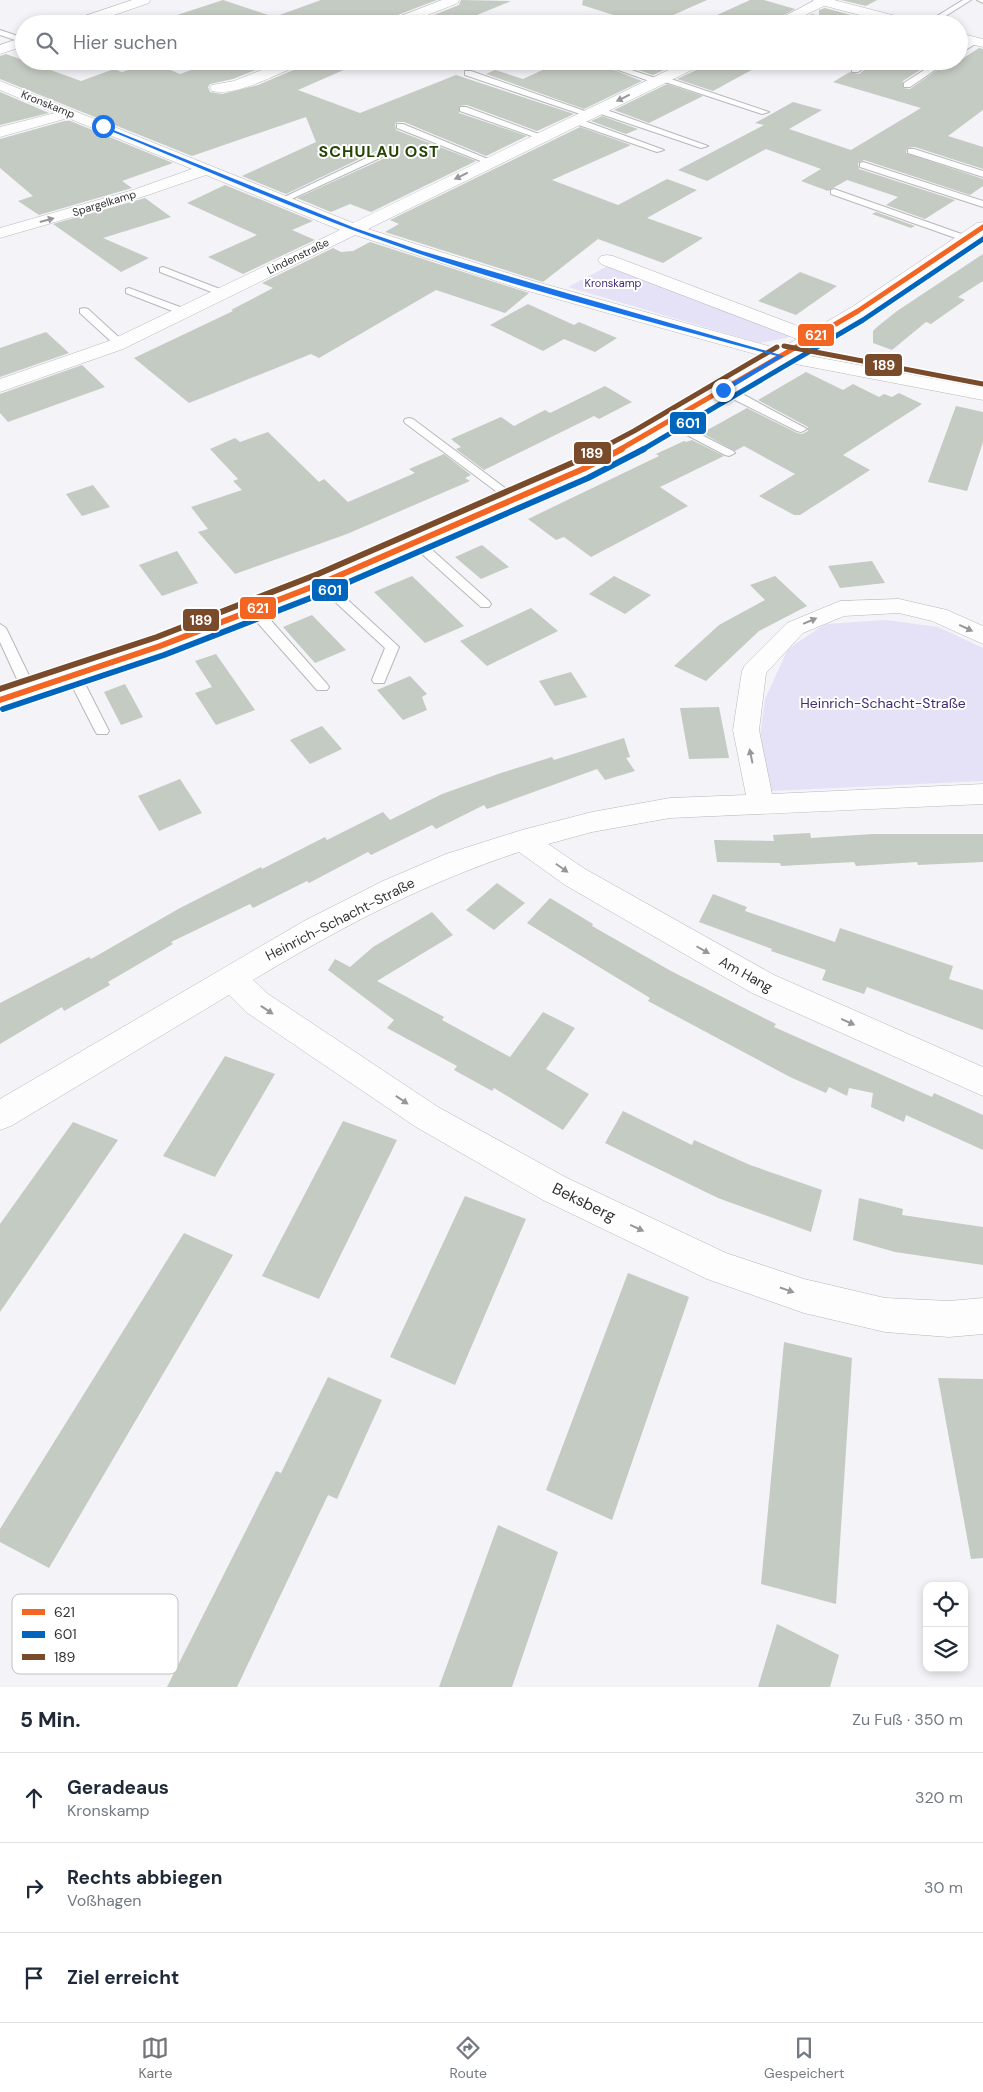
<!DOCTYPE html>
<html lang="de">
<head>
<meta charset="utf-8">
<style>
  :root { --surface:#fff; --page:#f6f6f7; --text:#1f2937; --muted:#747a83; --line:#e0e1e3; --accent:#76767a }
  body { margin:0; font-family:"DM Sans",sans-serif; background:var(--page); color:var(--text) }
  .controls { position:absolute; right:15px; bottom:15px; display:grid; overflow:hidden; border-radius:10px; box-shadow:0 2px 8px #0003 }
  .controls button { width:45px; height:45px; display:grid; place-items:center; padding:0; border:0; border-bottom:1px solid var(--line); background:var(--surface); color:var(--text); font:25px sans-serif }
  .stop { position:absolute; width:15px; height:15px; margin:-11px; border:4px solid #1a73e8; border-radius:50%; background:#fff }
  .stop.end { background:#1a73e8; border-color:#fff; box-shadow:0 1px 5px #0008 }
  .list { margin:0; padding:0; list-style:none }
  h2 { display:flex; justify-content:space-between; align-items:center; height:65px; margin:0; padding:0 20px; font-size:21px }
  h2 small { font-size:16px; font-weight:400; color:var(--muted) }
  .list li { display:grid; grid-template-columns:32px 1fr auto; gap:15px; align-items:center; box-sizing:border-box; height:90px; padding:0 20px; border-top:1px solid var(--line) }
  .list b { display:block; font-size:19px; white-space:nowrap }
  .list p { margin:0; font-size:16px; white-space:nowrap; color:var(--muted) }
  .list em { font-size:16px; font-style:normal; color:var(--muted) }
  .icon { flex:none; width:28px; height:28px; fill:none; stroke:currentColor; stroke-width:2; stroke-linecap:round; stroke-linejoin:round }
  .map { position:relative; flex:none; width:983px; height:1687px; overflow:hidden }
  .search { position:absolute; background:var(--surface); box-shadow:0 2px 8px #0003; left:15px; right:15px; top:15px; height:55px; display:flex; align-items:center; gap:12px; box-sizing:border-box; padding:0 18px; border-radius:28px; color:var(--muted); font-size:19px }
  .sheet { height:335px; background:var(--surface) }
  nav { display:flex; justify-content:space-around; align-items:center; box-sizing:border-box; height:70px; border-top:1px solid var(--line); background:var(--surface); font-size:14px; color:var(--muted) }
  nav a { display:grid; justify-items:center; gap:2px }
  nav .on { color:var(--accent) }
  .map>svg:first-child { display:block }
  .green { fill:#e5e2f7 }
  .building { fill:#c4cbc2 }
  .lines { fill:none; stroke-linecap:round; stroke-linejoin:round }
  .service-casing { stroke:#b8b8bb; stroke-width:2 }
  .minor-casing { stroke:#b8b8bb; stroke-width:1 }
  .primary-casing { stroke:#b8b8bb; stroke-width:1 }
  .service { fill:#fdfdfe; fill-rule:evenodd }
  .minor { fill:#fdfdfe; fill-rule:evenodd }
  .primary { fill:#fdfdfe; fill-rule:evenodd }
  .bus-1-far1-casing { stroke:#fff; stroke-width:8 }
  .bus-1-casing { stroke:#fff; stroke-width:9 }
  .bus-2-far1-casing { stroke:#fff; stroke-width:8 }
  .bus-2-casing { stroke:#fff; stroke-width:9 }
  .bus-3-far1-casing { stroke:#fff; stroke-width:8 }
  .bus-3-casing { stroke:#fff; stroke-width:9 }
  .bus-1-far1 { stroke:#f26522; stroke-width:5 }
  .bus-1 { stroke:#f26522; stroke-width:6 }
  .bus-2-far1 { stroke:#0065bd; stroke-width:5 }
  .bus-2 { stroke:#0065bd; stroke-width:6 }
  .bus-3-far1 { stroke:#7a4b2a; stroke-width:5 }
  .bus-3 { stroke:#7a4b2a; stroke-width:6 }
  .oneway { fill:#98989a }
  .route { fill:#1a73e8 }
  .labels { text-anchor:middle; dominant-baseline:central; stroke-width:4; stroke-linejoin:round; paint-order:stroke }
  .far-street-label { font-size:11px; fill:#333336; stroke:#fff }
  .far-park-label { font-size:11px; fill:#412b75; stroke:#fff }
  .park-label { font-size:14px; fill:#412b75; stroke:#fff }
  .street-label { font-size:14px; fill:#333336; stroke:#fff }
  .far-district-label { font-size:16px; font-weight:bold; letter-spacing:1px; fill:#244400; stroke:#fff }
  .near-street-label { font-size:16px; fill:#333336; stroke:#fff }
  .key { fill:#fff; stroke:#c2c2c3; stroke-width:1 }
  .key-label { font-size:14px; fill:#333336 }
  .line-badge { stroke:#fff; stroke-width:2 }
  .badge-label { font-size:14px; text-anchor:middle; font-weight:bold; fill:#fff }
</style>
</head>
<body>
<div class="map">
<svg width="983" height="1687" viewBox="0 0 983 1687">
  <rect width="100%" height="100%" fill="#f3f3f8"/>
  <path class="green" d="M610 265 796 334 786 338 759 343 568 287Z
    M886 620 938 627 983 648V781L771 791 759 745 765 699 788 649 825 624Z"/>
  <path class="building" d="M223 0 274 17 321 0H437L387 19 385 24H165V19Z
    M461 0 511 1 455 24H411L459 5Z
    M583 0H707L653 24H642L582 5Z
    M750 0H764L795 9 768 24H749L717 15Z
    M841 0H877L866 6Z
    M825 8 851 15 834 24H792L812 14 819 16V10Z
    M979 48 983 49V110L948 136 983 147V169L915 147 907 148 906 153 983 179V186L970 195 864 160 858 163 859 169 955 200 925 219 886 205 898 197 847 180 828 191 801 181 821 169 766 149 707 181 678 170 764 125 755 123 793 102 822 110 789 129 851 150 921 108 833 82 850 72 859 74 876 61H934L903 81V88L910 89 950 61H959Z
    M6 54 81 81 114 69 122 72 151 62 180 74 216 61H278L233 79 210 84 208 87 210 92 222 94 258 85 303 66 306 61H364L298 90 360 113 456 75 574 114 537 131 467 105 459 106V113L527 136 486 156 404 122H397L395 124 396 130 476 161 371 212 350 204 331 212 297 198 383 159 384 152 378 150 286 194 242 176 316 142 306 117 192 156 0 79V56Z
    M562 61H591L642 81 584 109 486 74 495 70 523 79Z
    M612 61H682L653 75Z
    M708 61H768L713 91 677 79 705 66Z
    M667 84 703 96 649 123 614 110Z
    M0 92 49 113 0 125Z
    M602 116 638 129 626 134 591 121Z
    M68 120 173 163 122 181 132 188 39 215 18 201 33 196 0 168V139Z
    M580 127 631 145 552 180 618 205 667 179 697 190 647 218 703 238 663 263 598 239 543 282 385 232 399 224 390 220Z
    M225 185 313 221 292 230 315 240 243 274 208 257 257 235 187 203Z
    M145 198 171 217 103 238 149 258 121 272 53 224Z
    M876 212 915 226 911 228 872 214Z
    M370 242 529 293 505 313 436 290 319 358 311 354 189 403 134 358 233 311 231 310 273 288 262 283 333 248 341 252 353 251Z
    M983 254V281L958 297 965 300 931 324 926 322 892 350 873 343V331L877 327 897 311Z
    M800 272 837 286 796 315 758 301Z
    M528 304 574 325 579 322 617 338 595 352 564 339 543 351 490 325Z
    M46 332 69 353 0 377V348Z
    M82 365 105 387 8 422 0 413V394Z
    M806 372 843 390 853 384 879 397 884 394 892 397 899 393 922 404 843 455 870 470 800 515H794L759 496 795 474 744 446 735 451 702 433 747 408 797 433 802 434 808 431V427L758 400Z
    M605 386 632 402 599 419 594 416 484 470 456 449 461 447 451 439 501 417 514 426 545 410 550 413Z
    M956 406 983 412V442L967 491 928 482Z
    M268 432 319 482 324 479 348 502 415 473 409 469 444 454 471 475 465 478 470 481 347 534 235 574 198 532 208 529 191 507 242 490 233 481 238 479 210 449 235 438 240 442Z
    M692 440 724 456 660 487 688 506 591 557 564 537 556 540 528 519 659 456 656 454 684 441 686 442Z
    M93 485 110 507 82 516 66 494Z
    M482 545 509 567 481 579 455 557Z
    M177 551 198 583 162 596 139 565Z
    M872 561 885 583 840 588 828 566Z
    M412 576 464 626 425 643 374 592Z
    M614 576 651 595 625 614 589 594Z
    M775 576 807 606 759 631 706 681 674 666 719 625 765 600 750 585Z
    M531 608 558 631 487 666 460 641Z
    M312 615 346 650 315 663 283 627Z
    M216 654 255 710 216 725 195 693 212 687 195 661Z
    M571 672 587 697 555 706 539 681Z
    M410 676 427 694 422 697 427 710 403 720 377 690Z
    M125 684 143 717 121 725 104 692Z
    M719 707 729 758 689 759 680 708Z
    M322 726 342 749 310 764 290 740Z
    M624 738 630 757 626 758 635 771 605 780 597 769 487 809 484 805 436 829 432 825 371 855 368 852 309 883 307 881 253 908 250 904 171 942 173 944 108 982 110 985 64 1011 62 1007 0 1044V1003L89 957 91 959 180 908 261 867 262 869 325 837 327 840 383 812 390 820 442 794 501 773 552 757 554 760Z
    M180 779 202 813 159 831 138 796Z
    M810 833 811 838 873 834H983V862L918 865 917 862 856 866 854 862 781 866 780 863 717 862 714 840 774 841 773 835Z
    M497 883 525 903 494 930 466 910Z
    M713 894 747 907 745 911 835 942 840 928 953 966 949 979 983 990V1030L867 987 864 994 822 980 826 970 771 951 772 949 699 922Z
    M550 898 593 924 592 926 671 971 776 1024 774 1027 932 1097 934 1093 983 1115V1150L906 1115 904 1122 871 1107 873 1093 849 1088 847 1096 829 1087 826 1093 790 1077 648 1001 650 998 527 923Z
    M432 912 453 935 377 981 444 1017 442 1020 510 1057 543 1012 575 1028 546 1069 589 1094 563 1130 494 1088 492 1091 454 1070 457 1066 387 1028 394 1020 328 970 335 959 350 967 373 947Z
    M225 1056 275 1074 215 1177 163 1156Z
    M623 1111 692 1145 694 1140 750 1165 822 1190 811 1232 718 1198 605 1143Z
    M343 1121 397 1140 319 1299 262 1276Z
    M73 1122 118 1140 0 1312V1224Z
    M465 1196 526 1219 455 1385 390 1357Z
    M859 1198 903 1209 902 1215 983 1227V1265L895 1252 853 1240Z
    M184 1233 233 1255 49 1568 0 1542V1529Z
    M628 1273 689 1297 612 1520 546 1490Z
    M784 1342 852 1358 836 1604 761 1584Z
    M328 1377 382 1400 337 1499 328 1495 237 1687H167L276 1471 281 1473Z
    M938 1378 983 1379V1558L971 1559Z
    M498 1525 558 1552 512 1687H439Z
    M777 1624 839 1655 830 1687H758Z"/>
  <g class="lines">
    <defs>
      <path id="service" d="M963 0H971L933 24H924Z
        M977 0H983V3Z
        M0 30 24 38V43L0 35Z
        M973 39 980 41 959 54V49Z
        M593 61H605L658 79 665 77 769 112 762 114 662 81 655 83Z
        M864 61H874L858 72H852V68Z
        M938 61H948L910 87H904V83Z
        M465 71H471L593 114 586 116 465 75Z
        M460 107H466L547 137 540 139 460 111Z
        M595 108H601L708 146 701 148 595 112Z
        M573 119H579L664 150 657 152 573 123Z
        M397 124H403L495 162 488 164 397 128Z
        M908 149H914L983 171V177L908 153Z
        M379 152 382 153V157L285 202H279L278 200Z
        M863 162 983 201V207L860 167V163Z
        M834 189 970 237 972 239 970 241H964L831 194V190Z
        M163 267 225 291 227 293 225 295H219L160 272V268Z
        M129 288 188 310 189 312 188 314H180L126 293V289Z
        M84 308 88 309 123 341 124 343 123 345H115L80 313V309Z
        M723 387 746 396 807 429 801 432 797 431 719 392 718 390 719 388Z
        M409 418 413 419 517 497 519 499 517 501H509L405 423 404 421 405 419Z
        M670 419 733 451 735 453 729 456 725 455 666 424 664 422 666 420Z
        M416 538 420 539 489 601 491 604 489 607H481L412 545 410 542Z
        M322 579 326 580 399 647 384 683H374L372 680 385 648 318 586 316 583 318 580Z
        M254 606 259 607 327 684 329 687 327 690H317L249 613 248 610Z
        M0 624 6 628 36 690 34 693H24L22 690 0 642Z
        M74 671 79 673 81 676 109 731 107 734H97L95 731 67 676 69 673Z"/>
      <path id="minor" d="M132 0H150L149 3 88 24H69L70 21Z
        M442 0H459L458 3 405 24H387L388 21Z
        M815 0 829 1 828 4 787 24H770Z
        M24 37V46L0 54V45Z
        M284 61H304L302 64C279 73 236 97 212 91L210 88 212 85 234 81Z
        M687 61H706L704 64 368 229 533 281 779 349 797 339 601 264 598 260 601 256 607 255 613 256 811 331 852 307 977 223 983 222V235L864 315 799 354 983 388V400L785 362 646 444 590 473 330 588 169 652 0 709V691L151 640 314 578 576 465 632 436 766 357 521 289 355 235 123 349 0 392V379L109 341 340 230 206 175 145 196 0 238V228L133 190 192 169 68 118 0 137V127L55 113 0 90V81L353 223Z
        M899 599 947 610 983 626V644L932 621 899 613 844 616 803 633 766 673 759 730 772 794 983 784V804L670 818 592 832 548 844 585 869 774 975 983 1067V1096L752 993 565 885 519 852C422 884 340 928 253 980L268 994 438 1107 567 1178 726 1253 804 1279 885 1298 949 1301 983 1298V1334L949 1337 885 1332 804 1313 707 1279 543 1200 416 1127 246 1012 229 995 11 1126 0 1130V1099L304 921 383 881 446 854 522 830 592 812 670 798 746 795 733 730 742 671 745 665 787 623 840 601Z"/>
      <path id="primary" d="M813 0H834L915 21 916 24H894L814 3Z
        M959 33 983 39V47L959 41Z"/>
    </defs>
    <use href="#service" class="service-casing"/>
    <use href="#minor" class="minor-casing"/>
    <use href="#primary" class="primary-casing"/>
    <use href="#service" class="service"/>
    <use href="#minor" class="minor"/>
    <use href="#primary" class="primary"/>
    <defs>
      <path id="bus-1-far1" d="M619 450 858 311 983 227"/>
      <path id="bus-1" d="M0 700 160 646 322 583 583 469 622 449"/>
      <path id="bus-2-far1" d="M642 450 863 320 983 239"/>
      <path id="bus-2" d="M3 709 164 655 326 592 588 478 644 449"/>
      <path id="bus-3-far1" d="M784 346 983 384
        M598 450 634 431 777 347"/>
      <path id="bus-3" d="M0 689 157 637 318 574 579 460 600 449"/>
    </defs>
    <use href="#bus-1-far1" class="bus-1-far1-casing"/>
    <use href="#bus-1" class="bus-1-casing"/>
    <use href="#bus-2-far1" class="bus-2-far1-casing"/>
    <use href="#bus-2" class="bus-2-casing"/>
    <use href="#bus-3-far1" class="bus-3-far1-casing"/>
    <use href="#bus-3" class="bus-3-casing"/>
    <use href="#bus-1-far1" class="bus-1-far1"/>
    <use href="#bus-1" class="bus-1"/>
    <use href="#bus-2-far1" class="bus-2-far1"/>
    <use href="#bus-2" class="bus-2"/>
    <use href="#bus-3-far1" class="bus-3-far1"/>
    <use href="#bus-3" class="bus-3"/>
  </g>
  <defs><path id="oneway-solid" d="M-6-.8H1V-3.2L6.5 0L1 3.2V.8H-6Z" transform="scale(1.25)"/></defs>
  <g class="oneway">
    <use href="#oneway-solid" transform="translate(623 98) rotate(154)"/>
    <use href="#oneway-solid" transform="translate(461 176) rotate(154)"/>
    <use href="#oneway-solid" transform="translate(47 220) rotate(-15)"/>
    <use href="#oneway-solid" transform="translate(810 621) rotate(-23)"/>
    <use href="#oneway-solid" transform="translate(966 628) rotate(25)"/>
    <use href="#oneway-solid" transform="translate(751 756) rotate(-102)"/>
    <use href="#oneway-solid" transform="translate(562 868) rotate(35)"/>
    <use href="#oneway-solid" transform="translate(703 950) rotate(30)"/>
    <use href="#oneway-solid" transform="translate(267 1010) rotate(34)"/>
    <use href="#oneway-solid" transform="translate(848 1022) rotate(24)"/>
    <use href="#oneway-solid" transform="translate(402 1100) rotate(34)"/>
    <use href="#oneway-solid" transform="translate(637 1228) rotate(25)"/>
    <use href="#oneway-solid" transform="translate(787 1290) rotate(19)"/>
  </g>
  <path class="route" d="M101 125 355 228 422 251 784 356 725 392H721V389L777 356C657 323 535 293 417 253 310 217 206 170 101 127Z"/>
  <g class="labels">
    <g class="far-street-label">
      <text transform="translate(48 104) rotate(22)">Kronskamp</text>
      <text transform="translate(104 203) rotate(-17)">Spargelkamp</text>
      <text transform="translate(298 256) rotate(-26)">Lindenstraße</text>
    </g>
    <g class="far-park-label">
      <text x="613" y="283">Kronskamp</text>
    </g>
    <g class="park-label">
      <text x="883" y="703">Heinrich-Schacht-Straße</text>
    </g>
    <g class="street-label">
      <text transform="translate(340 919) rotate(-27)">Heinrich-Schacht-Straße</text>
      <text transform="translate(746 974) rotate(29)">Am Hang</text>
    </g>
    <g class="far-district-label">
      <text x="379" y="151">SCHULAU OST</text>
    </g>
    <g class="near-street-label">
      <text transform="translate(584 1202) rotate(26)">Beksberg</text>
    </g>
  </g>
  <rect x="12" y="1594" width="166" height="80" rx="8" class="key"/>
  <rect x="22" y="1609" width="23" height="6" fill="#f26522"/>
  <rect x="22" y="1631" width="23" height="7" fill="#0065bd"/>
  <rect x="22" y="1654" width="23" height="6" fill="#7a4b2a"/>
  <g class="key-label">
    <text x="54" y="1617">621</text>
    <text x="54" y="1639">601</text>
    <text x="54" y="1662">189</text>
  </g>
  <g class="line-badge">
    <rect x="797" y="323" width="38" height="24" rx="5" fill="#f26522"/>
    <rect x="864" y="353" width="39" height="24" rx="5" fill="#7a4b2a"/>
    <rect x="669" y="411" width="38" height="24" rx="5" fill="#0065bd"/>
    <rect x="573" y="441" width="39" height="24" rx="5" fill="#7a4b2a"/>
    <rect x="311" y="578" width="38" height="24" rx="5" fill="#0065bd"/>
    <rect x="239" y="596" width="38" height="24" rx="5" fill="#f26522"/>
    <rect x="182" y="608" width="38" height="24" rx="5" fill="#7a4b2a"/>
  </g>
  <g class="badge-label">
    <text x="816" y="340">621</text>
    <text x="884" y="370">189</text>
    <text x="688" y="428">601</text>
    <text x="592" y="458">189</text>
    <text x="330" y="595">601</text>
    <text x="258" y="613">621</text>
    <text x="201" y="625">189</text>
  </g>
</svg>
<div class="controls">
<button><svg class="icon" aria-label="locate" viewBox="0 0 24 24"><circle cx="12" cy="12" r="6"/><path d="M12 2v4M12 18v4M2 12h4M18 12h4"/></svg></button>
<button><svg class="icon" aria-label="layers" viewBox="0 0 24 24"><path d="M12 4l9 5-9 5-9-5zM3 14l9 5 9-5"/></svg></button>
</div>
<div class="stop" style="left:103px;top:126px"></div>
<div class="stop end" style="left:723px;top:390px"></div>
<div class="search"><svg class="icon" aria-label="search" viewBox="0 0 24 24"><circle cx="10" cy="10" r="6"/><path d="M15 15l6 6"/></svg>Hier suchen</div>
</div>
<section class="sheet">
<h2>5 Min.<small>Zu Fuß · 350 m</small></h2>
<ul class="list">
<li><svg class="icon" aria-label="ahead" viewBox="0 0 24 24"><path d="M12 20V5M6 11l6-6 6 6"/></svg><div><b>Geradeaus</b><p>Kronskamp</p></div><em>320 m</em></li>
<li><svg class="icon" aria-label="right" viewBox="0 0 24 24"><path d="M7 20v-9h11M14 6l5 5-5 5"/></svg><div><b>Rechts abbiegen</b><p>Voßhagen</p></div><em>30 m</em></li>
<li><svg class="icon" aria-label="arrive" viewBox="0 0 24 24"><path d="M6 21V4h12l-3 4 3 4H6"/></svg><div><b>Ziel erreicht</b></div></li>
</ul>
</section>
<nav>
<a class="on"><svg class="icon" aria-label="map" viewBox="0 0 24 24"><path d="M3 6l6-2 6 2 6-2v14l-6 2-6-2-6 2zM9 4v14M15 6v14"/></svg>Karte</a>
<a><svg class="icon" aria-label="directions" viewBox="0 0 24 24"><path d="M12 3l9 9-9 9-9-9zM9 14v-3h6M13 9l2 2-2 2"/></svg>Route</a>
<a><svg class="icon" aria-label="saved" viewBox="0 0 24 24"><path d="M7 4h10v16l-5-4-5 4z"/></svg>Gespeichert</a>
</nav>
</body>
</html>
